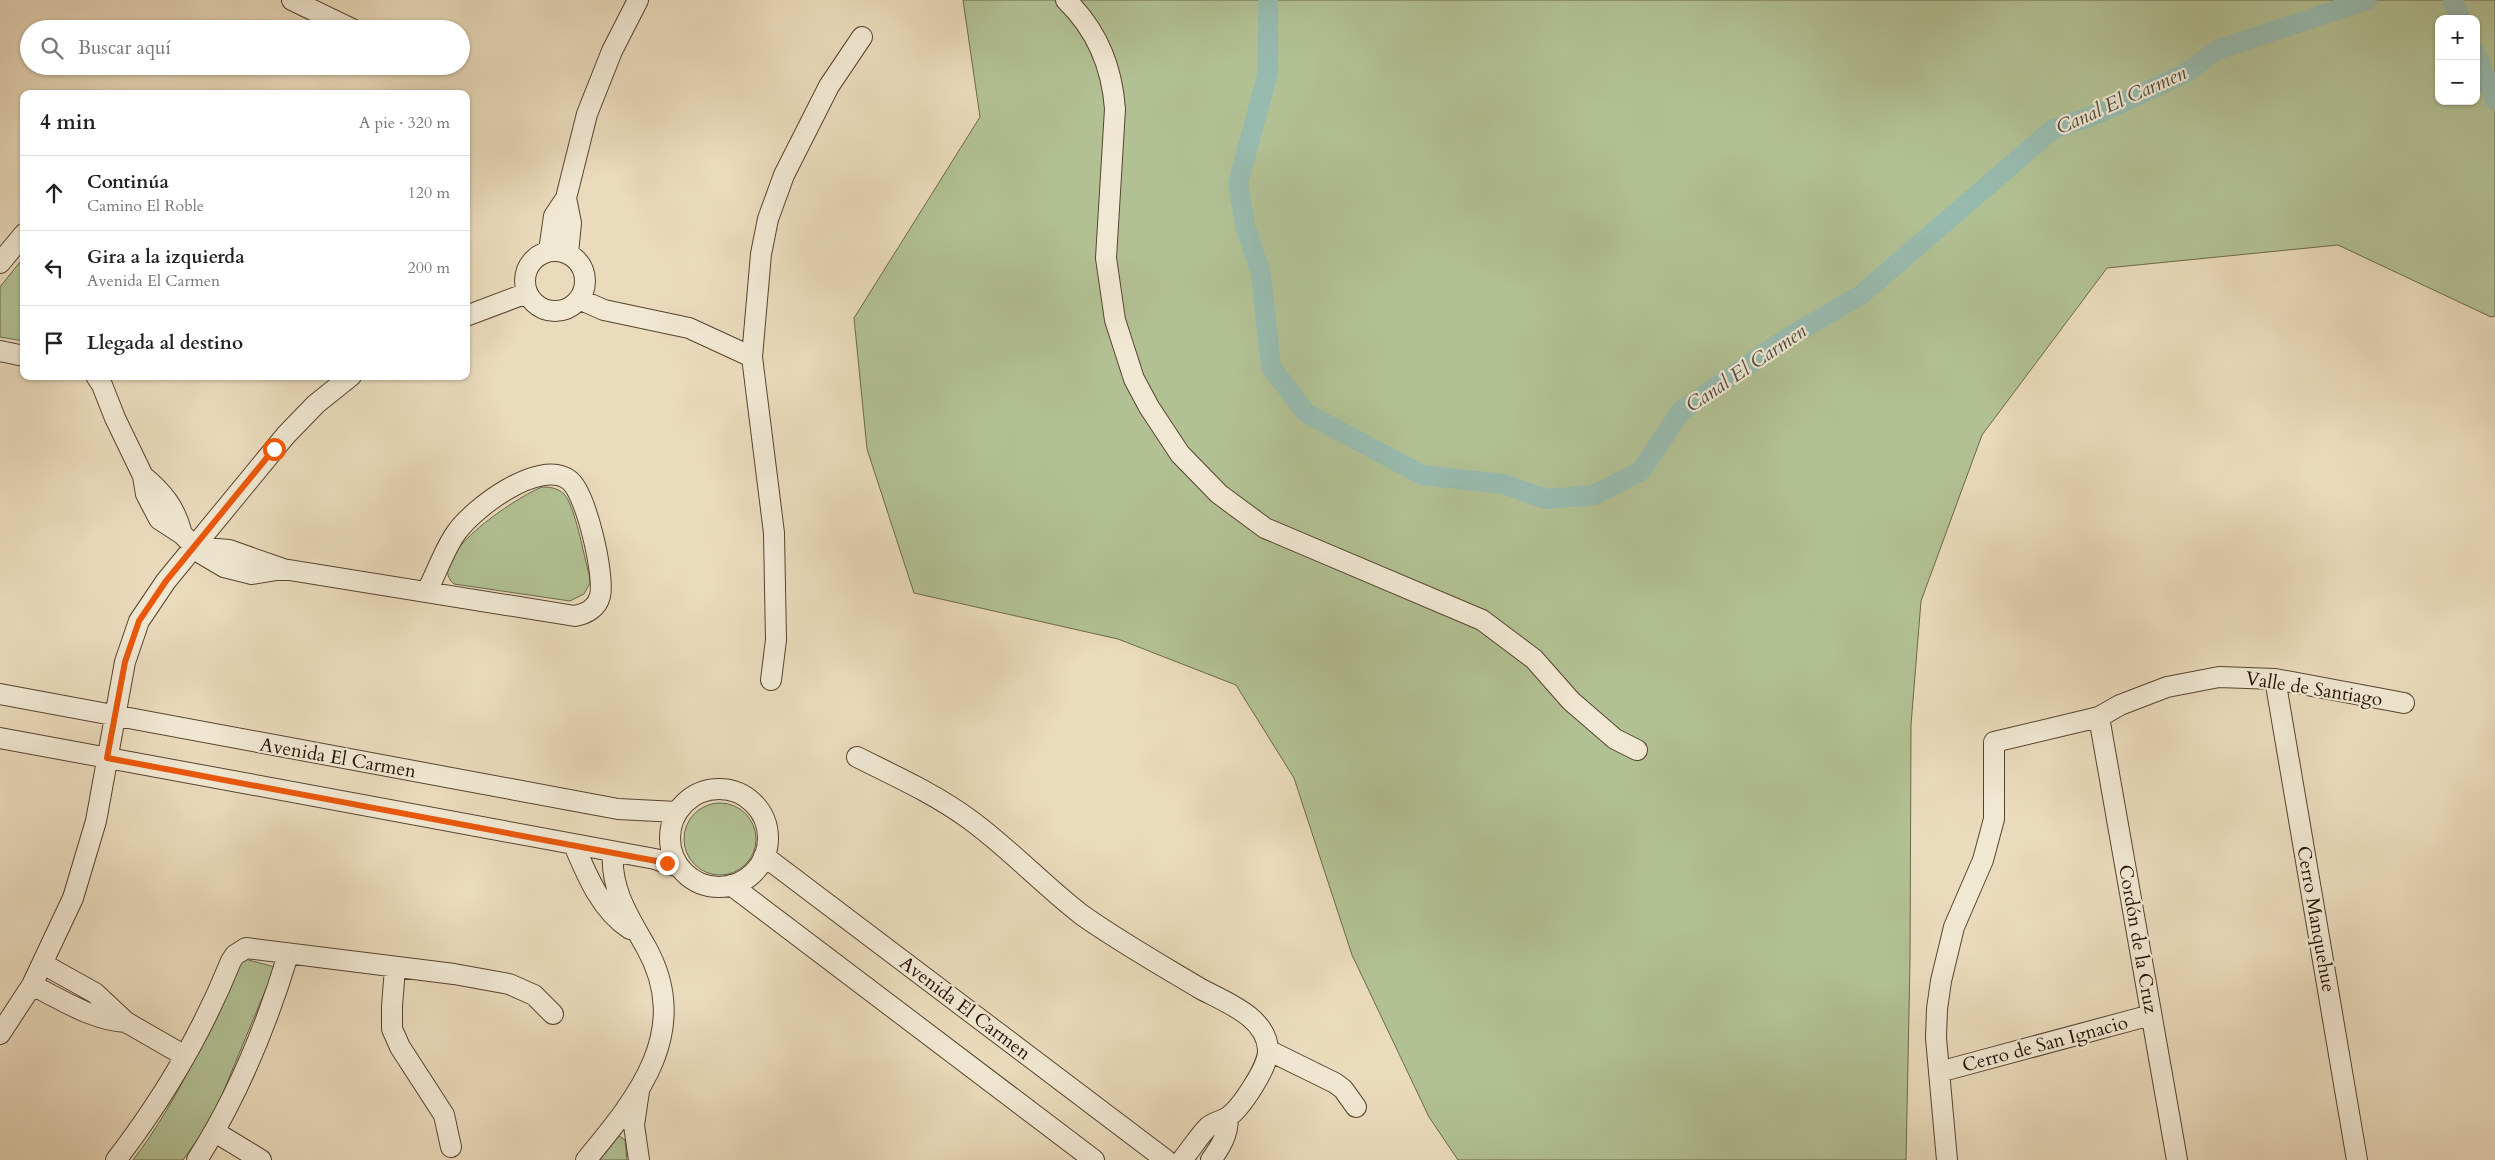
<!DOCTYPE html>
<html lang="es">
<head>
<meta charset="utf-8">
<style>
  :root { --surface:#fff; --page:#f6f6f6; --text:#222; --muted:#767676; --line:#e0e0e0 }
  body { margin:0; font-family:Cardo,serif; background:var(--page); color:var(--text) }
  .controls { position:absolute; right:15px; top:15px; display:grid; overflow:hidden; border-radius:10px; box-shadow:0 1px 4px #0004 }
  .controls button { width:45px; height:45px; display:grid; place-items:center; padding:0; border:0; border-bottom:1px solid var(--line); background:var(--surface); color:var(--text); font:25px sans-serif }
  .stop { position:absolute; width:15px; height:15px; margin:-11px; border:4px solid #ea580c; border-radius:50%; background:#fff }
  .stop.end { background:#ea580c; border-color:#fff; box-shadow:0 1px 5px #0008 }
  .list { margin:0; padding:0; list-style:none }
  h2 { display:flex; justify-content:space-between; align-items:center; height:65px; margin:0; padding:0 20px; font-size:21px }
  h2 small { font-size:16px; font-weight:400; color:var(--muted) }
  .list li { display:grid; grid-template-columns:32px 1fr auto; gap:15px; align-items:center; box-sizing:border-box; height:75px; padding:0 20px; border-top:1px solid var(--line) }
  .list b { display:block; font-size:19px; white-space:nowrap }
  .list p { margin:0; font-size:16px; white-space:nowrap; color:var(--muted) }
  .list em { font-size:16px; font-style:normal; color:var(--muted) }
  .icon { flex:none; width:28px; height:28px; fill:none; stroke:currentColor; stroke-width:2; stroke-linecap:round; stroke-linejoin:round }
  .map { position:relative; flex:none; width:2495px; height:1160px; overflow:hidden }
  .search { position:absolute; background:var(--surface); box-shadow:0 1px 4px #0004; left:20px; top:20px; width:450px; height:55px; display:flex; align-items:center; gap:12px; box-sizing:border-box; padding:0 18px; border-radius:28px; color:var(--muted); font-size:19px }
  .panel { position:absolute; background:var(--surface); box-shadow:0 1px 4px #0004; left:20px; top:90px; width:450px; height:290px; border-radius:10px }
  .map>svg:first-child { display:block }
  .green { fill:#b2c194; stroke:#6c694a; fill-rule:evenodd }
  .lines { fill:none; stroke-linecap:round; stroke-linejoin:round }
  .canal { stroke:#98bbaf; stroke-width:20 }
  .minor-casing { stroke:#56442f; stroke-width:22 }
  .minor { stroke:#f1e8d3; stroke-width:20 }
  .route { stroke:#ea580c; stroke-width:6 }
  .labels { text-anchor:middle; dominant-baseline:central; stroke-width:4.5; stroke-linejoin:round; paint-order:stroke }
  .street-label { font-size:19px; fill:#251100; stroke:#f1e8d3 }
  .water-label { font-size:20px; font-style:italic; fill:#4d4c3d; stroke:#f1e8d3 }
</style>
</head>
<body>
<div class="map">
<svg width="2495" height="1160" viewBox="0 0 2495 1160">
  <rect width="100%" height="100%" fill="#eadbbc"/>
  <filter id="stains"><feTurbulence type="fractalNoise" baseFrequency=".004" numOctaves="4"/><feColorMatrix values="0 0 0 0 .2 0 0 0 0 .09 0 0 0 0 .02 0 0 0 .5 -.17"/></filter>
  <radialGradient id="worn" r=".72"><stop offset=".6" stop-color="#630" stop-opacity="0"/><stop offset="1" stop-color="#630" stop-opacity=".3"/></radialGradient>
  <path class="green" d="M963 0H2495V316L2491 317 2338 245 2107 268 1982 435 1921 601 1911 725 1910 961 1906 1160H1458L1429 1117 1352 955 1294 778 1236 685 1118 639 914 593 867 449 854 318 980 117ZM2439 19H2476V101H2439Z
    M24 257V341L0 337V287Z
    M542 487C550 487 558 488 564 494 575 505 584 557 589 574L590 583 584 594 570 601 454 584C422 558 520 495 542 487Z
    M684 839a36 36 0 1 1 72 0a36 36 0 1 1-72 0Z
    M241 958 275 967 212 1119 183 1160H133C180 1099 209 1028 241 958Z
    M618 1135 625 1140 627 1160H595Z"/>
  <g class="lines">
    <path class="canal" d="M1268 0V73L1238 183 1245 225 1261 274 1271 367 1306 413 1422 475 1503 484 1546 499 1594 495 1641 471 1681 411 1784 340 1862 294 2053 129 2098 114 2184 74 2217 50 2367 0
      M2452 0 2461 19
      M2476 53 2495 100"/>
    <defs>
      <path id="minor" d="M292 0 352 29
        M1066 0C1097 30 1112 67 1115 109L1106 258 1115 320 1134 379 1149 407 1180 454 1219 494 1265 528 1482 620 1534 659 1571 701 1615 739 1637 750
        M566 198 571 223 568 253
        M525 281a30 30 0 1 1 60 0a30 30 0 1 1-60 0Z
        M549 251 554 216 566 198 587 114 612 51 638 0
        M0 263 24 234
        M579 299 604 310 689 328 752 357
        M466 316 527 293
        M0 351 24 356
        M96 376 102 385 115 418 143 476 146 494 159 519 182 534 202 554 224 567 252 574 283 569
        M143 476C163 492 176 509 182 534
        M193 547 229 550 283 569 575 616C586 614 597 608 600 596 605 576 586 492 569 480 540 458 473 508 456 533 444 550 437 572 427 591
        M2275 679 2357 1160
        M771 680 776 640 774 533 752 357 761 254 768 219 784 175 829 86 862 37
        M0 694 618 809 677 812
        M2099 717 2177 1160
        M0 738 655 859 679 867
        M857 757C895 776 935 794 969 819 1009 848 1043 885 1082 915 1120 942 1161 965 1201 989 1225 1002 1267 1017 1268 1050 1269 1066 1241 1108 1228 1117 1222 1121 1214 1122 1208 1127 1199 1136 1191 1149 1182 1160
        M670 838a49 49 0 1 1 98 0a49 49 0 1 1-98 0Z
        M574 845C587 876 601 910 630 929
        M764 856 1166 1160
        M731 885 1094 1160
        M43 964 95 993 126 1022 185 1056
        M395 968 392 1006V1029L400 1047 444 1115 451 1147
        M32 985C62 1000 92 1020 126 1022
        M0 1034 32 985 73 898 96 821 125 662 139 621 166 581 286 435 316 404 351 376
        M1268 1050 1335 1083 1343 1089 1356 1107
        M1939 1072 2151 1015
        M215 1132 261 1160
        M116 1160C163 1099 202 1033 231 961L235 955 246 948 454 974 509 984 534 995 553 1014
        M197 1160C238 1096 266 1027 288 955
        M586 1160C638 1097 693 1031 646 947 629 917 610 889 613 852
        M639 1160 634 1125 639 1091
        M1211 1160C1221 1146 1228 1135 1228 1117
        M1947 1160 1936 1038 1937 1009 1941 981 1954 927 1983 860 1994 819V742L2099 717 2120 705 2167 687 2219 677 2275 679 2404 703"/>
    </defs>
    <use href="#minor" class="minor-casing"/>
    <use href="#minor" class="minor"/>
  </g>
  <g class="lines">
    <path class="route" d="M274 449 166 581 139 621 125 662 107 758 667 863"/>
  </g>
  <g class="labels">
    <g class="street-label">
      <text transform="translate(2314 689) rotate(9)">Valle de Santiago</text>
      <text transform="translate(338 758) rotate(10)">Avenida El Carmen</text>
      <text transform="translate(2316 919) rotate(80)">Cerro Manquehue</text>
      <text transform="translate(2138 939) rotate(80)">Cordón de la Cruz</text>
      <text transform="translate(965 1008) rotate(37)">Avenida El Carmen</text>
      <text transform="translate(2045 1044) rotate(-15)">Cerro de San Ignacio</text>
    </g>
    <g class="water-label">
      <text transform="translate(2121 100) rotate(-24)">Canal El Carmen</text>
      <text transform="translate(1746 368) rotate(-34)">Canal El Carmen</text>
    </g>
  </g>
  <rect width="100%" height="100%" filter="url(#stains)"/>
  <rect width="100%" height="100%" fill="url(#worn)"/>
</svg>
<div class="controls">
<button>+</button>
<button>−</button>
</div>
<div class="stop" style="left:274px;top:449px"></div>
<div class="stop end" style="left:667px;top:863px"></div>
<div class="search"><svg class="icon" aria-label="search" viewBox="0 0 24 24"><circle cx="10" cy="10" r="6"/><path d="M15 15l6 6"/></svg>Buscar aquí</div>
<section class="panel">
<h2>4 min<small>A pie · 320 m</small></h2>
<ul class="list">
<li><svg class="icon" aria-label="ahead" viewBox="0 0 24 24"><path d="M12 20V5M6 11l6-6 6 6"/></svg><div><b>Continúa</b><p>Camino El Roble</p></div><em>120 m</em></li>
<li><svg class="icon" aria-label="left" viewBox="0 0 24 24"><path d="M17 20v-9H6M10 6l-5 5 5 5"/></svg><div><b>Gira a la izquierda</b><p>Avenida El Carmen</p></div><em>200 m</em></li>
<li><svg class="icon" aria-label="arrive" viewBox="0 0 24 24"><path d="M6 21V4h12l-3 4 3 4H6"/></svg><div><b>Llegada al destino</b></div></li>
</ul>
</section>
</div>
</body>
</html>
